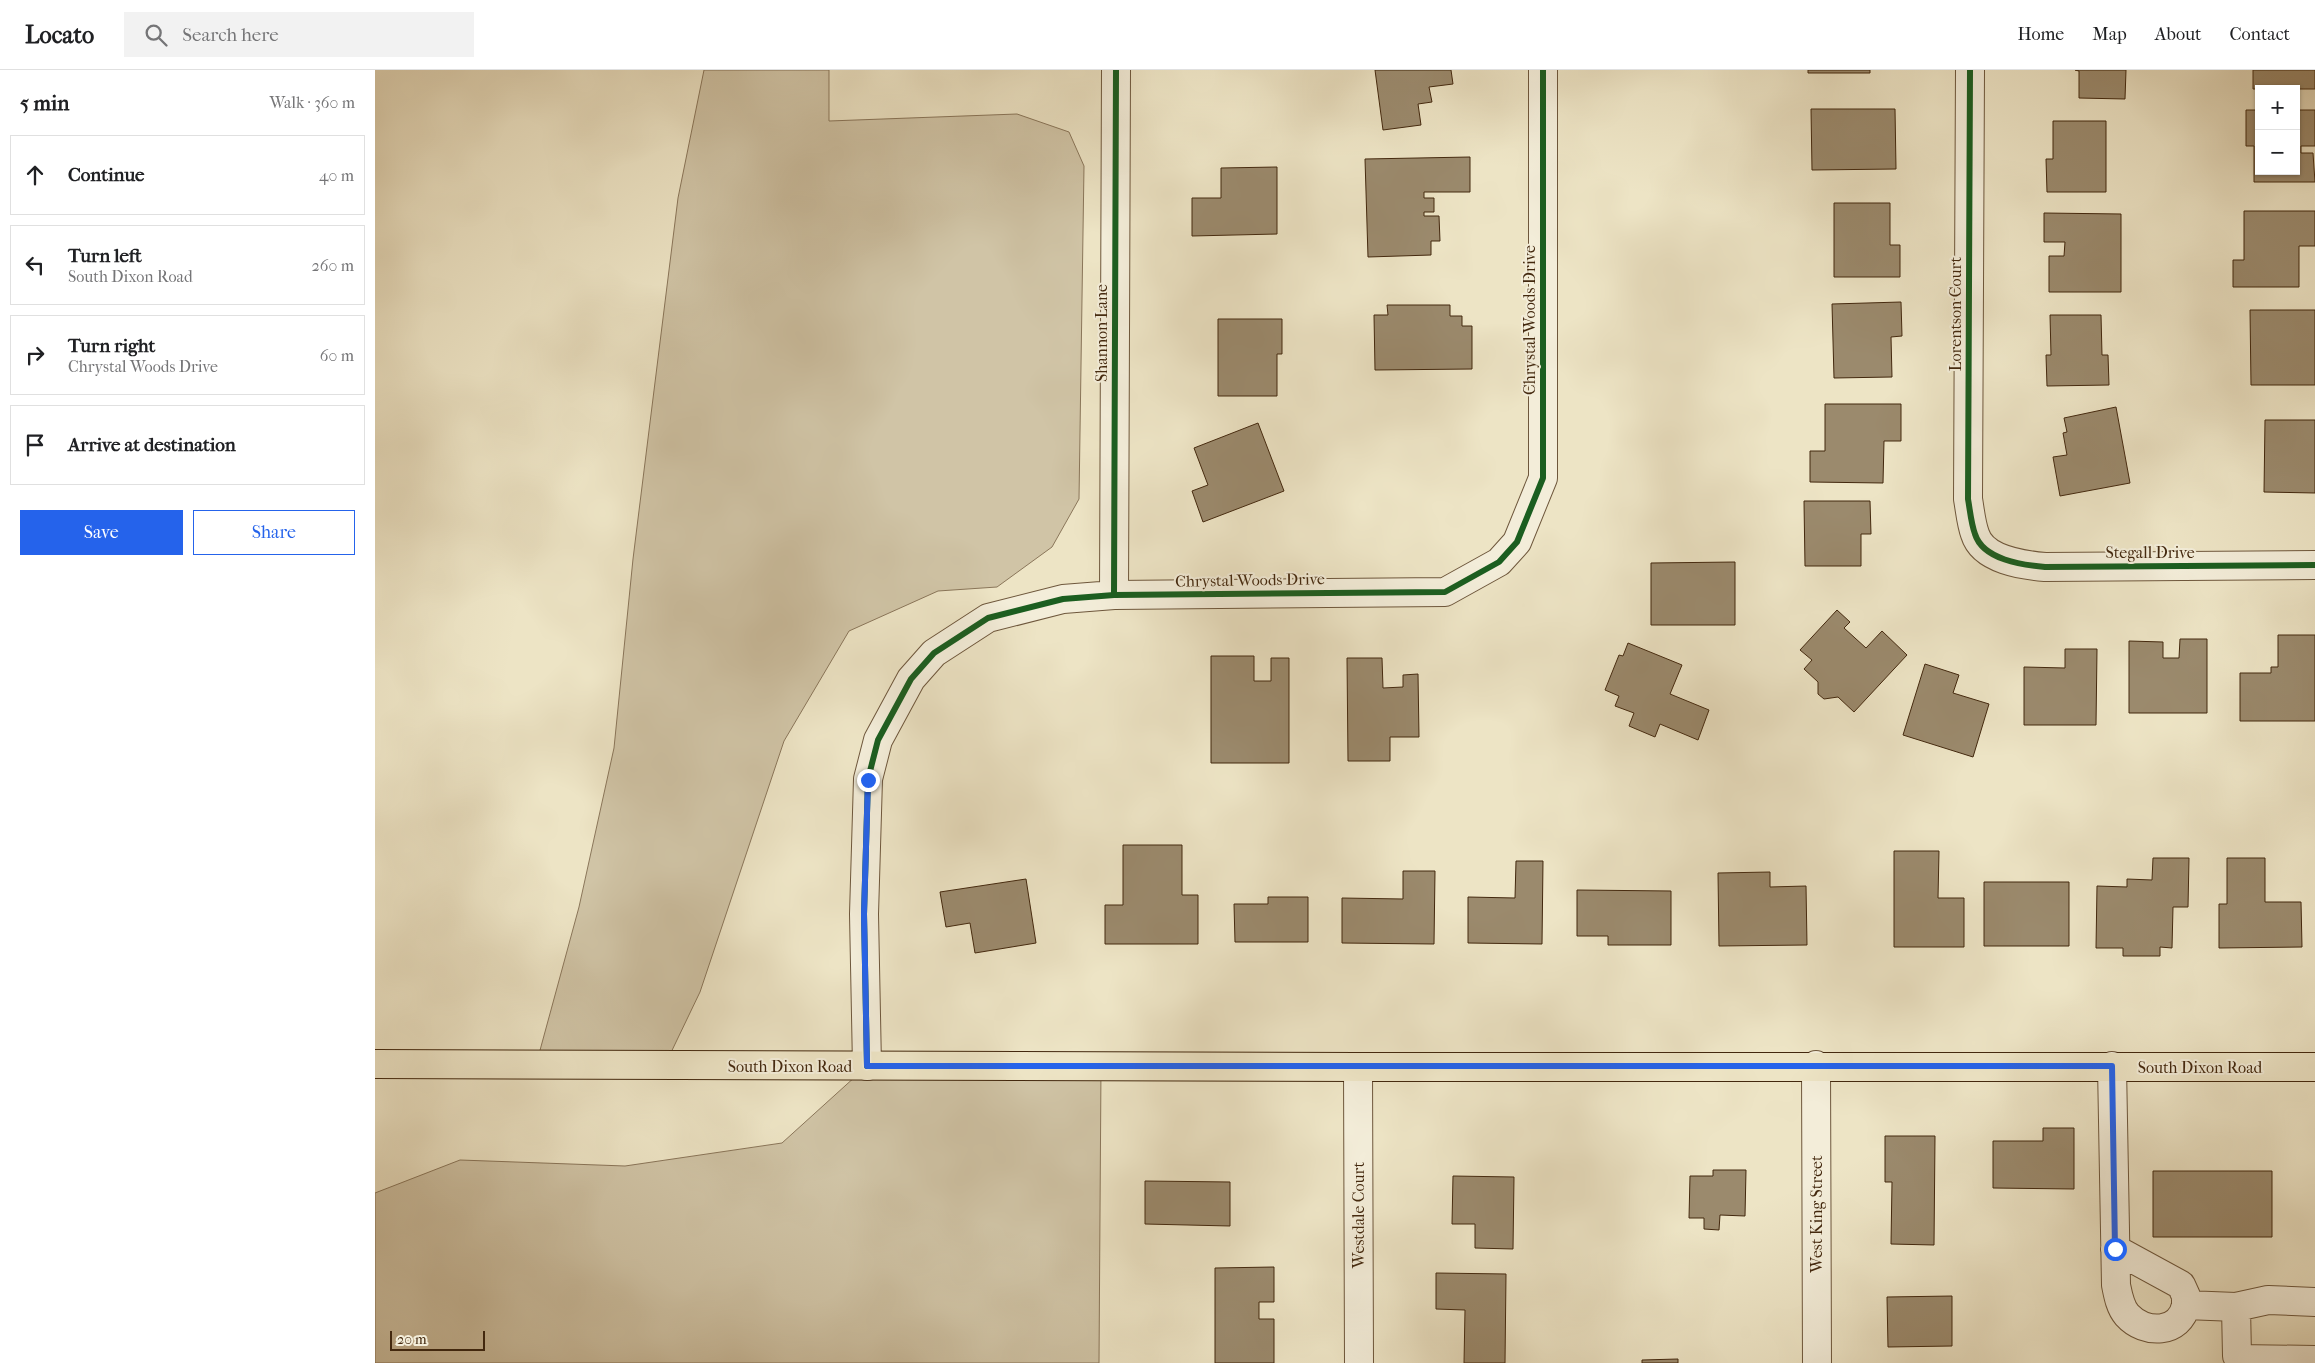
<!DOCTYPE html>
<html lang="en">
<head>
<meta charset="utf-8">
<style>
  :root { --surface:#fff; --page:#f2f2f2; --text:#202124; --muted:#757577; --line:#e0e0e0; --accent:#2563eb }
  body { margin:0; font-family:"IM FELL French Canon",serif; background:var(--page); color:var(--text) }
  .controls { position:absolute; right:15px; top:15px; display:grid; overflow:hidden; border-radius:0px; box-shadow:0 1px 4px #0004 }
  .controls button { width:45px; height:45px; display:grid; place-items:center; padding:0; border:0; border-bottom:1px solid var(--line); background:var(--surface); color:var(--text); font:25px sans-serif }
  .scale { position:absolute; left:15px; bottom:12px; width:95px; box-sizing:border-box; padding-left:5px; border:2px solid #43280e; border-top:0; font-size:14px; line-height:18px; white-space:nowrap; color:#43280e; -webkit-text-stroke:4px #f3edd9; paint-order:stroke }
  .stop { position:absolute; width:15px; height:15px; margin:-11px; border:4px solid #2563eb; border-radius:50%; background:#fff }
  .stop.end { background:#2563eb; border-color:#fff; box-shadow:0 1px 5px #0008 }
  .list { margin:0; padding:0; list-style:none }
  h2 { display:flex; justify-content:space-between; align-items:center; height:65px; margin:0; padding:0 20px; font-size:21px }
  h2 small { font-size:16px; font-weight:400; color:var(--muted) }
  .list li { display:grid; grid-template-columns:32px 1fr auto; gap:15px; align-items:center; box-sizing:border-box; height:80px; margin:0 10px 10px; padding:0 10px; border:1px solid var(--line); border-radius:0px }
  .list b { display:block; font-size:19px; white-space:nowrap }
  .list p { margin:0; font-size:16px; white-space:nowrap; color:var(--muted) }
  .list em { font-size:16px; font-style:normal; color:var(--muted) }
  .actions { display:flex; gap:10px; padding:15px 20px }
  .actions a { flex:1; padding:11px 0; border:1px solid var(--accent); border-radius:0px; text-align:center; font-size:18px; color:var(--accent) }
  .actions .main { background:var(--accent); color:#fff }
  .icon { flex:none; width:28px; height:28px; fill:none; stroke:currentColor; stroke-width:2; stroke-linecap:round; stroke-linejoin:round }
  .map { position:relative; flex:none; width:1940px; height:1293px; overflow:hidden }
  header { display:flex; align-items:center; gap:30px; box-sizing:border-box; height:70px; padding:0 25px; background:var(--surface); border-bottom:1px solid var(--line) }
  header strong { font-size:24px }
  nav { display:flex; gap:28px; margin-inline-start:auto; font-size:18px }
  .search { width:350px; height:45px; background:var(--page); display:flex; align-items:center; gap:12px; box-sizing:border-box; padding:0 18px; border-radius:0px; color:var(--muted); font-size:19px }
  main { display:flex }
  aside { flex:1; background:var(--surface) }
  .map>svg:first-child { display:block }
  .green { fill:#d0c4a6; stroke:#8a765a }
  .building { fill:#9b8a6d; stroke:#43280e }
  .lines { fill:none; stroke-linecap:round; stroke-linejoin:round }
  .minor-casing { stroke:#6e573c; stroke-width:30 }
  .major-casing { stroke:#43280e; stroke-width:30 }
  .minor { stroke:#f3edd9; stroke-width:28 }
  .major { stroke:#ede4c5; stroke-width:28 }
  .cycleway-casing { stroke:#f3edd9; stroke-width:9 }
  .cycleway { stroke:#1b5e20; stroke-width:6 }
  .route { stroke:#2563eb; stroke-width:6 }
  .labels { text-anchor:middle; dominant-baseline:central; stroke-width:4; stroke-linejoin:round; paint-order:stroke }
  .street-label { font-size:16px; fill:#43280e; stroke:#f3edd9 }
</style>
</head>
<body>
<header>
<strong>Locato</strong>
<div class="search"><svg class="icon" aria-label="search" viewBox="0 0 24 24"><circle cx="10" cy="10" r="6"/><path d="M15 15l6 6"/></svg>Search here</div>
<nav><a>Home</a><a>Map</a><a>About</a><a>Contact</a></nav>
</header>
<main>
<aside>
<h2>5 min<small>Walk · 360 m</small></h2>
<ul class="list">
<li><svg class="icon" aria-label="ahead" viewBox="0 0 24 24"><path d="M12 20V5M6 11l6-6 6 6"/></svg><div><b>Continue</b></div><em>40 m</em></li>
<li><svg class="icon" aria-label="left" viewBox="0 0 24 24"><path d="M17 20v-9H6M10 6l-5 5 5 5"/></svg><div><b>Turn left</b><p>South Dixon Road</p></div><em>260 m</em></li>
<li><svg class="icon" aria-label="right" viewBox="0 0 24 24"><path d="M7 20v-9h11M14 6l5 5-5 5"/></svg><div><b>Turn right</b><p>Chrystal Woods Drive</p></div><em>60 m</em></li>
<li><svg class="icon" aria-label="arrive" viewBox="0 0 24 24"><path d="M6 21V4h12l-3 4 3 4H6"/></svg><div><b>Arrive at destination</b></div></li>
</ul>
<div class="actions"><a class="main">Save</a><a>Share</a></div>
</aside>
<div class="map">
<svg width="1940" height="1293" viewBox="0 0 1940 1293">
  <rect width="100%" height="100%" fill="#ede4c5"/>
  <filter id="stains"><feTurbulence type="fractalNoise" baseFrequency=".004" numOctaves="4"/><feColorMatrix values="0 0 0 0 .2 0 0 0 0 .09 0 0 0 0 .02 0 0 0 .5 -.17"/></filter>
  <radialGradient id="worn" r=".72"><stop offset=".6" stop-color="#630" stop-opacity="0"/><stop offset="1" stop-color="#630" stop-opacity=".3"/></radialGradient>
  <path class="green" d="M329 0H454V51L642 44 694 62 709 96 704 429 677 477 622 517 563 521 474 561 409 671 325 922 290 995H161L204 837 239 678 258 489 303 128Z
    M492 996 726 997 724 1293H0V1123L85 1090 250 1096 407 1073Z"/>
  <path class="building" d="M1000 0H1076L1078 14 1054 17 1057 32 1043 34 1046 55 1008 60Z
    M1433 0H1495V3H1433Z
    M1700 0H1751L1750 29 1704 28V1Z
    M1878 0H1940V19H1878Z
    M1436 39H1520L1521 99 1437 100Z
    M1871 40H1884V101H1921V40H1940V76H1926V83H1938L1940 112H1879V76H1871Z
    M1678 51H1731V122H1672L1671 89H1678Z
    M1095 87V122H1049V128H1059V142H1049V146H1064L1065 171H1056V185L993 187 990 89Z
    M902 97V164L817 166V128H846V98Z
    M1459 133H1515V175H1525V207H1459Z
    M1869 141H1940V176H1924V217H1858V190H1869Z
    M1669 143 1746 144V222H1674V186H1689L1690 172H1669Z
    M1526 232 1527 266 1516 267 1517 307 1459 308 1457 234Z
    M1012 235H1075V246H1087V256H1097V299L1000 300 999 245H1013Z
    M1875 240H1940V315H1876Z
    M1675 245H1726L1727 285H1733L1734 315 1672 316 1671 285H1676Z
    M843 249H907V284H902V326H843Z
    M1450 334H1526V371H1509L1508 413 1435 412V381H1450Z
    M1741 337 1755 413 1685 426 1678 387 1692 385 1688 363 1692 362 1689 348Z
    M1890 350H1940V423L1889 422Z
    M883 353 909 421 828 452 817 421 833 415 819 378Z
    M1429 431H1495L1496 464H1486V496H1430Z
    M1360 492V555H1276V493Z
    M1462 540 1475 552 1469 558 1491 578 1507 561 1532 585 1479 642 1463 627 1449 629 1443 624V612L1429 599 1437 590 1425 580Z
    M1903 565H1940V651H1865V603H1896V597H1903Z
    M1805 569H1832V643H1754V571L1788 572V588H1804Z
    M1253 573 1307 595 1295 624 1334 640 1323 670 1285 654 1280 667 1254 656 1259 643 1240 636 1244 626 1230 620 1244 585 1248 586Z
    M1690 579H1722L1721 655H1649V597L1690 598Z
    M836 586H879V611H896V588H914V693H836Z
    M972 588H1007L1008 618 1028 617V605L1043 604 1044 667H1015V691H973Z
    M1550 594 1584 605 1578 623 1614 634 1598 687 1528 665Z
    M748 775H807V825H823V874H730V835H748Z
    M1519 781H1564L1563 828H1589V877H1519Z
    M1778 788H1814L1813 837H1798L1797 878 1785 877V886H1748V878H1721L1722 816 1752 817V809L1777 810Z
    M1852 788H1890V832H1926L1927 877 1844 878V834H1852Z
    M1141 791H1168L1167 874 1093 873V827L1140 828Z
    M1028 801H1060L1059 874 967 873V828L1028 829Z
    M1395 802V817L1431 816 1432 875 1344 876 1343 803Z
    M651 809 661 873 600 883 595 853 571 857 565 822Z
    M1609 812H1694V876H1609Z
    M1202 820 1296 821V875H1233V866H1202Z
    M893 827H933V872H860L859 834H893Z
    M1668 1058H1699V1119L1618 1118V1071H1668Z
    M1510 1066H1560L1559 1175 1516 1174 1517 1112H1510Z
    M1338 1100H1371L1370 1146 1345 1145 1344 1160 1329 1159V1148H1314L1315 1106H1338Z
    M1778 1101H1897V1167H1778Z
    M1078 1106 1139 1107 1138 1179 1100 1178V1154H1077Z
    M770 1111 855 1112V1156L770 1154Z
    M899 1197V1232H884V1249H899V1293H840V1198Z
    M1061 1203 1131 1204 1130 1293H1089L1090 1240 1061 1239Z
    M1577 1226V1276L1513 1277 1512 1227Z
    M1303 1289V1293H1267V1290Z"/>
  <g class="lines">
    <defs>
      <path id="minor" d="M1595 0 1593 429C1595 440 1596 453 1600 464 1608 490 1648 495 1670 497L1940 495
        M739 525 741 0
        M1441 995 1442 1293
        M492 996 489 844 493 709 503 670 536 609 559 583 613 548 688 529 739 525 1070 522 1124 492 1142 472 1168 408V0
        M1737 996 1741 1215C1743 1225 1745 1237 1752 1245 1770 1265 1805 1264 1811 1235L1861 1237 1862 1286 1864 1289 1940 1290
        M983 997 984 1293
        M1740 1179 1806 1215 1811 1226V1235
        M1861 1237 1893 1230 1940 1232"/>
      <path id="major" d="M0 994 983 997H1940"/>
    </defs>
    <use href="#minor" class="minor-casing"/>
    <use href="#major" class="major-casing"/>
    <use href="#minor" class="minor"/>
    <use href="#major" class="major"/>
    <defs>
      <path id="cycleway" d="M1595 0 1593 429C1595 440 1596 453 1600 464 1608 490 1648 495 1670 497L1940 495
        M739 525 741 0
        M492 996 489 844 493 709 503 670 536 609 559 583 613 548 688 529 739 525 1070 522 1124 492 1142 472 1168 408V0"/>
    </defs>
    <use href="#cycleway" class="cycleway-casing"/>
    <use href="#cycleway" class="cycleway"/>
  </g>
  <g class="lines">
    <path class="route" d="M493 710 489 844 492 996H1737L1740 1179"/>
  </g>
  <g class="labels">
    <g class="street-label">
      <text transform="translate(1580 244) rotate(-90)">Lorentson Court</text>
      <text transform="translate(1154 250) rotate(-90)">Chrystal Woods Drive</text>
      <text transform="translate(726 263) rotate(-90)">Shannon Lane</text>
      <text x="1775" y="482">Stegall Drive</text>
      <text transform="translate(875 510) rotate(-1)">Chrystal Woods Drive</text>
      <text x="415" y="996">South Dixon Road</text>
      <text x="1825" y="997">South Dixon Road</text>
      <text transform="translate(1441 1144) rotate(-90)">West King Street</text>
      <text transform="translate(983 1145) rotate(-90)">Westdale Court</text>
    </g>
  </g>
  <rect width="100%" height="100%" filter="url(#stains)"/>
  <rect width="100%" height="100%" fill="url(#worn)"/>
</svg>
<div class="controls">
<button>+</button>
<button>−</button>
</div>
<div class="scale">20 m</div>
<div class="stop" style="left:1740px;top:1179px"></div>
<div class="stop end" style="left:493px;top:710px"></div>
</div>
</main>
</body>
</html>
